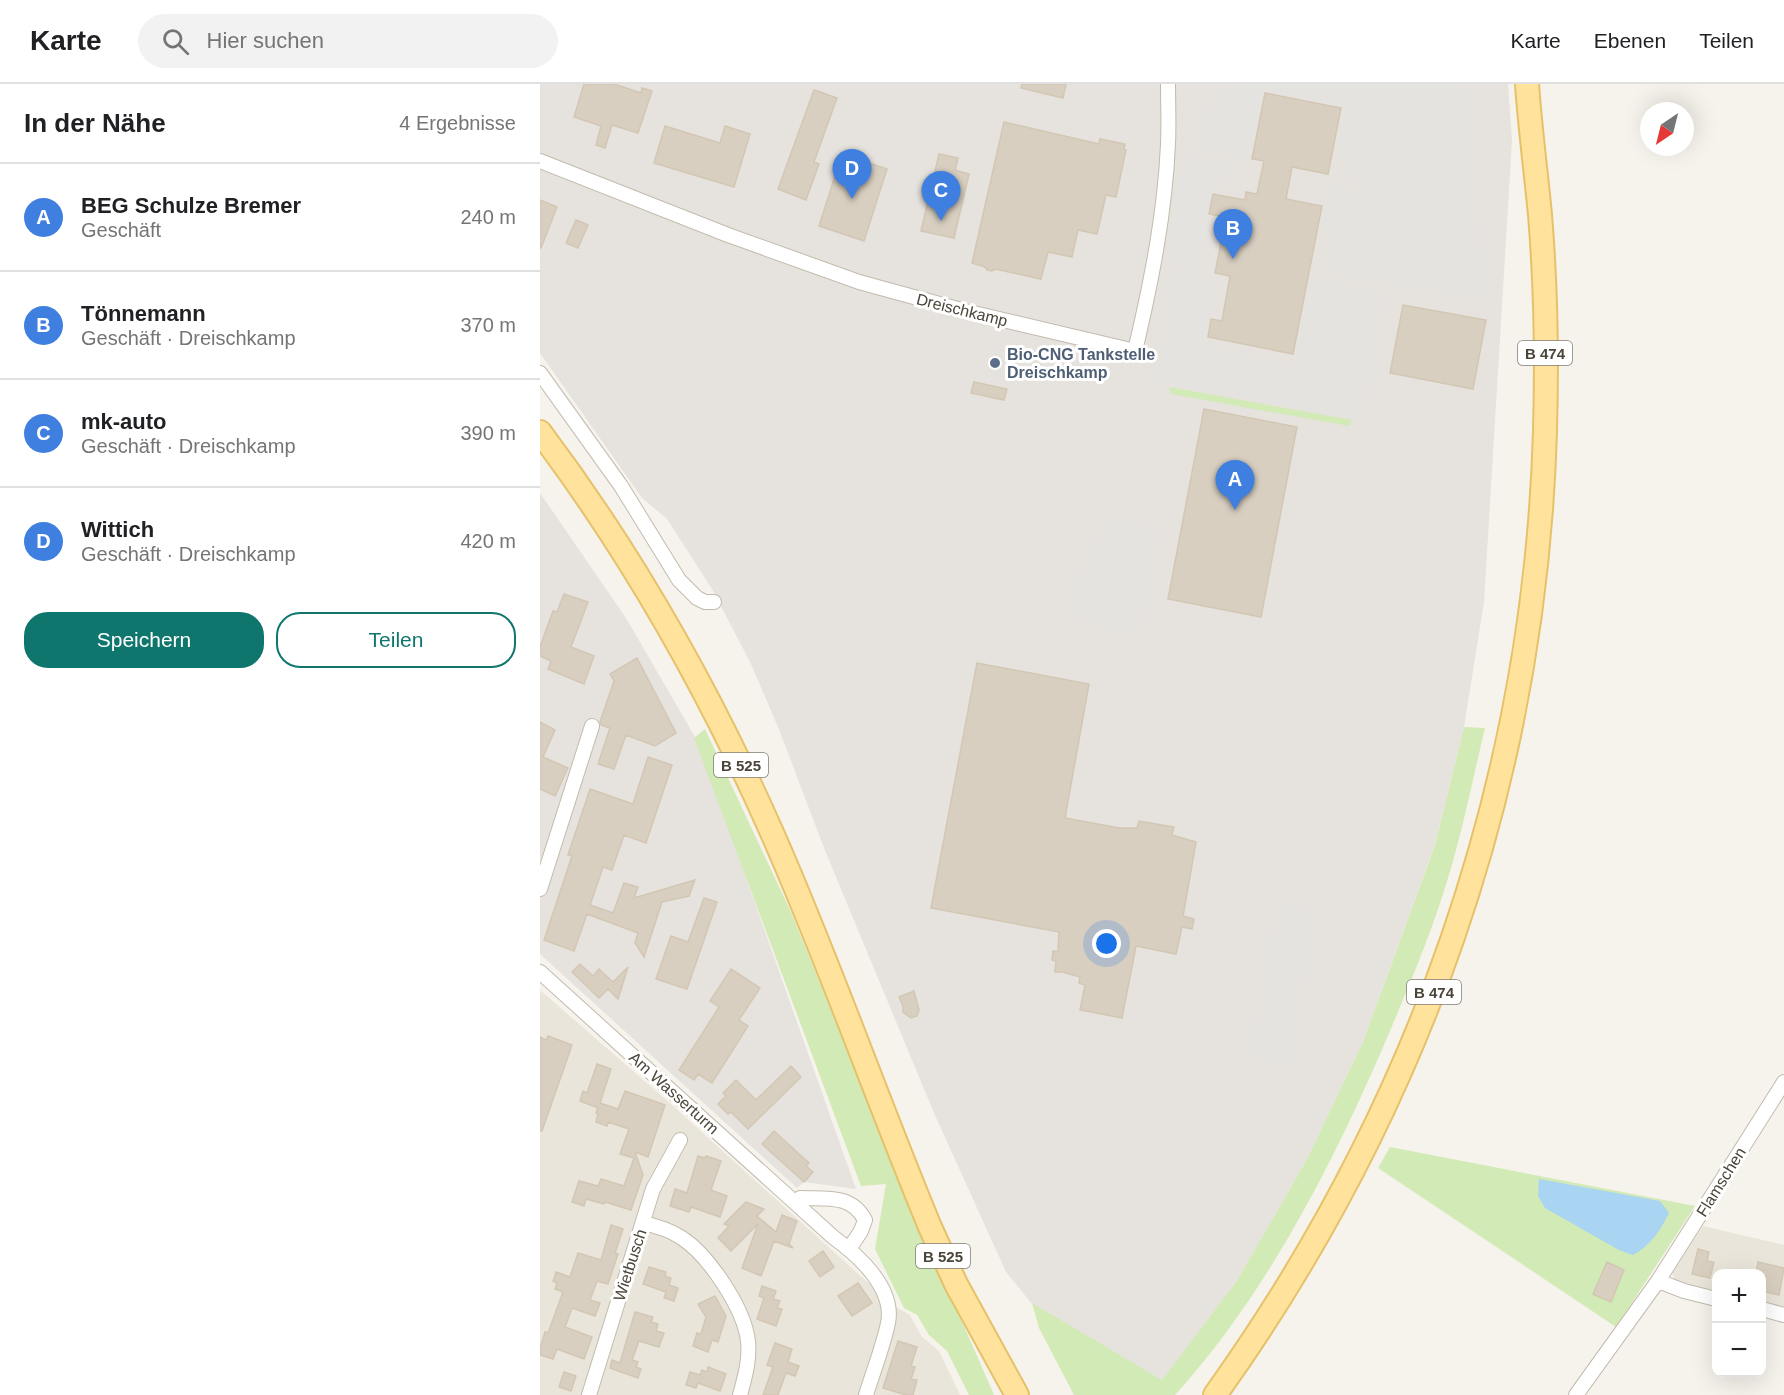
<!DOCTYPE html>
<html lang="de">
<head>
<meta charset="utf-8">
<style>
  :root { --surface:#fff; --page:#f2f2f2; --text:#202124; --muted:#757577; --line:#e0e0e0; --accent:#0f766e }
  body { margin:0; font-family:Arial,sans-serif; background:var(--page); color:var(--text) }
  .controls { position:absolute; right:18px; bottom:18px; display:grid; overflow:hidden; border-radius:12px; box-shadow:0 6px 24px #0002 }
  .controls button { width:54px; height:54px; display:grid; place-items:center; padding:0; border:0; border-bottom:2px solid var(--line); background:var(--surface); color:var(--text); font:30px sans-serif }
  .compass { position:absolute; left:1100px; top:18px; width:54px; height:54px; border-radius:50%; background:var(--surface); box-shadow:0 6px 24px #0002; rotate:215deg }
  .you { position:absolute; left:567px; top:860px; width:21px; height:21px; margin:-15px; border:4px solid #fff; border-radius:50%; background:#1a73e8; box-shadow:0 0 0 9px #1a73e833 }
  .badge { display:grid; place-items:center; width:39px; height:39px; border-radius:50%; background:var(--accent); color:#fff; font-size:20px; font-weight:700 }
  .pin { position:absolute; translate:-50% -50px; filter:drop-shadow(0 2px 3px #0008) }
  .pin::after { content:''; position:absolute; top:32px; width:21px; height:18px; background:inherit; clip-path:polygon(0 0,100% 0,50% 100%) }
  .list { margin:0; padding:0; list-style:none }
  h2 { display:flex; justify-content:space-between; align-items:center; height:78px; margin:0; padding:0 24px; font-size:26px }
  h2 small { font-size:20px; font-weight:400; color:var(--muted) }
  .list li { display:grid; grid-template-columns:39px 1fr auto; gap:18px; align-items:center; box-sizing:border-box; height:108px; padding:0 24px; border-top:2px solid var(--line) }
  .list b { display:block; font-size:22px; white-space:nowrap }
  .list p { margin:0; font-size:20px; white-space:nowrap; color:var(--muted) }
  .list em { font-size:20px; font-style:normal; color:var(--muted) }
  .actions { display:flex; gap:12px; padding:18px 24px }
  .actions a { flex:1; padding:14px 0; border:2px solid var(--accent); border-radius:24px; text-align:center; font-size:21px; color:var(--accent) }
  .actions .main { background:var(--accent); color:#fff }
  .icon { flex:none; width:33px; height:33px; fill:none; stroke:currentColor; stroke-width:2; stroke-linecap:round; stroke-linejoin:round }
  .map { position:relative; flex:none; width:1244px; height:1311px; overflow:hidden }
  header { display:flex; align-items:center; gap:36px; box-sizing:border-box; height:84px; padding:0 30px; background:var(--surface); border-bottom:2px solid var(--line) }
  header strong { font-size:28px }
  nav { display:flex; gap:33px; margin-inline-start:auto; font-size:21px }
  .search { width:420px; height:54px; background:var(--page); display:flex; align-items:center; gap:15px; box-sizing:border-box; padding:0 21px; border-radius:33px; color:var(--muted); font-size:22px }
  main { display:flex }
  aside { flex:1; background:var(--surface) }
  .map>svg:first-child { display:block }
  .residential { fill:#eae5da }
  .industrial { fill:#e6e2dd }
  .green { fill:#d2eab5 }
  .parking { fill:#e5e3e0 }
  .water { fill:#a9d4f2 }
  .building { fill:#d8cfc1; stroke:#d3c7b4; stroke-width:1.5 }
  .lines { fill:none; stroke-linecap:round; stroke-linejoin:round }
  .street-casing { stroke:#c2bbae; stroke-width:16 }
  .primary-casing { stroke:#e6c16a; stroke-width:26 }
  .street { stroke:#fff; stroke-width:14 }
  .primary { stroke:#ffe39c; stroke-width:22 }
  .service-dot { fill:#5c6f8a; stroke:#fff; stroke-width:2 }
  .labels { text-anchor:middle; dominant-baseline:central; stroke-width:6; stroke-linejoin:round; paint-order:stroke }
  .shield { fill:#fff; stroke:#817c74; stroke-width:1.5 }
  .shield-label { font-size:15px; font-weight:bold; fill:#4b4439 }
  .street-label { font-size:16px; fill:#4b4439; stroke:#fff }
  .service-label { font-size:16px; font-weight:bold; fill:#4e5e75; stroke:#fff; text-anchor:start }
</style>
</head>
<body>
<header>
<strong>Karte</strong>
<div class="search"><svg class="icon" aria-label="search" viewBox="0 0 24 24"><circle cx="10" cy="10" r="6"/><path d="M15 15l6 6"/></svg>Hier suchen</div>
<nav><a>Karte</a><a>Ebenen</a><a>Teilen</a></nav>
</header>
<main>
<aside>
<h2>In der Nähe<small>4 Ergebnisse</small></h2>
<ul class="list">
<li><span class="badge" style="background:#3f7fe0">A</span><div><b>BEG Schulze Bremer</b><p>Geschäft</p></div><em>240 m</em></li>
<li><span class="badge" style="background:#3f7fe0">B</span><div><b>Tönnemann</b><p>Geschäft · Dreischkamp</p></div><em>370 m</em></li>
<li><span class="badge" style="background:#3f7fe0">C</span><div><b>mk-auto</b><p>Geschäft · Dreischkamp</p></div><em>390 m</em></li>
<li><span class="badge" style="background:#3f7fe0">D</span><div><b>Wittich</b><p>Geschäft · Dreischkamp</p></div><em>420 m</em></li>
</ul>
<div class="actions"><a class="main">Speichern</a><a>Teilen</a></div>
</aside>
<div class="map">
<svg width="1244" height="1311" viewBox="0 0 1244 1311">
  <rect width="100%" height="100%" fill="#f6f3ec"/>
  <path class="residential" d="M0 906 132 1021 316 1188 356 1223 370 1231 382 1253 399 1267 420 1311H0Z
    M1163 1142 1244 1161V1223L1222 1218V1190H1176V1207L1136 1198 1132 1189Z"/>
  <path class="industrial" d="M0 0H968L972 57 944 518 924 643 895 760 823 958 766 1077 696 1198 622 1296 492 1220 466 1188 394 1029 286 769 240 648 211 580 172 505 127 435 102 414 0 269Z
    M0 409 86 534 158 658 316 1105 264 1098 257 1104 0 870Z"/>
  <path class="green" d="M629 303 812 336 809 342 631 310Z
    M924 643 945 644C933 694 923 745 908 794 892 848 869 902 847 954 794 1078 726 1211 635 1311H534L499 1244 492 1219 622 1296 696 1198 766 1077 823 958 895 761Z
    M165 645 250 826 360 1095 454 1311H429L407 1267 389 1251 377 1231 364 1224 335 1165 346 1100 321 1102 154 654Z
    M850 1063 1155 1122 1076 1243 838 1084Z"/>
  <path class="parking" d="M675 0 694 4 695 0H921L923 3 941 213 790 188 797 149 781 144 789 104 818 109 823 104 796 69 804 23 724 7 710 74 664 66Z
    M646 73 685 79 684 89 672 110 659 187 677 203 664 264 754 283 772 196 841 210 819 336 617 299 640 181 629 179Z
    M564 434 617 445 597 545 586 543 585 546 543 537 544 532 534 530 547 468 556 470Z
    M740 821 773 827 743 985 728 980 713 969Z"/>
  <path class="water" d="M999 1095 1120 1117 1129 1129C1120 1147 1111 1161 1093 1171L1079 1166 1005 1124 998 1112Z"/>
  <path class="building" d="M44 0H74L101 9 102 4 112 7 98 49 72 41 65 64 56 61 61 42 34 33Z
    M482 0H526L523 14 481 4Z
    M274 6 297 14 274 78 279 80 266 116 238 105Z
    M725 9 801 24 788 90 752 83 746 115 782 122 753 270 668 253 671 235 682 237 690 192 675 189 682 154 690 155 694 135 669 130 673 110 705 116 706 108 717 110 724 77 712 75Z
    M464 38 559 60 560 55 585 60 584 65 586 66 576 113 566 111 557 150 538 146 532 173 508 168 501 195 455 185 452 187 447 186 445 183 432 179Z
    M125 42 180 59 185 42 210 50 194 103 114 79Z
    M302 70 347 85 324 157 279 142Z
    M399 70 418 74 415 86 429 90 414 154 381 147Z
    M0 116 17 123 1 164H0Z
    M36 136 48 141 38 164 26 159Z
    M863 221 946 236 933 305 850 289Z
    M434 298 467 305 464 316 431 309Z
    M664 325 757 343 721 533 628 515Z
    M24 510 48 518 31 563 54 572 44 600 8 585 11 577 0 572V563L13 527 17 528Z
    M97 574 136 649 115 662 86 651 74 685 58 680 70 644 61 641 60 638 74 597 70 590Z
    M437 579 549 600 525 734 579 744H597L599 737 634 743 632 751 656 758 643 832 654 835 652 845 642 843 636 870 596 862 582 934 540 926 545 901 539 899 540 893 523 888H515L516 877 512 876 513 867 518 868 519 848 391 824Z
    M0 638 15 646 3 673 28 684 15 712 0 705Z
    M108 673 132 681 106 759 84 751 72 786 63 783 50 821 73 829 84 799 98 803 94 814 155 796 149 812 122 818 104 873 95 859 98 849 47 830 34 867 4 856 32 772 28 771 50 705 93 720Z
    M164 814 177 818 147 905 116 895 131 852 148 858Z
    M40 880 53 892 59 885 73 898 88 883 78 915 68 905 59 914 32 888Z
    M191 885 220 904 199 936 208 942 172 999 158 990 154 996 139 986 179 923 170 917Z
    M374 907 379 926 377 932 371 934 363 928V922L359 913Z
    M8 952 32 961 2 1047H0V953L6 956Z
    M57 980 71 985 60 1019 78 1025 85 1007 125 1021 108 1073 95 1068 103 1091 91 1126 65 1118 64 1120 46 1115 44 1122 32 1118 39 1097 58 1102 61 1095 84 1102 94 1074 80 1070 89 1045 68 1038 67 1042 56 1038 58 1030 56 1029 58 1024 40 1017 43 1007 47 1009Z
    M251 982 261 993 208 1045 191 1028 188 1030 178 1020 186 1012 183 1009 196 996 216 1016Z
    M234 1047 269 1079 266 1082 273 1088 264 1098 222 1060Z
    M158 1072 165 1074 166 1072 181 1077 171 1106 187 1112 180 1133 151 1123 149 1128 130 1122 135 1105 147 1109Z
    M206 1118 224 1125 217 1132 236 1148 242 1131 257 1137 249 1160 253 1164 234 1157 221 1192 202 1184 218 1140 191 1167 178 1154 189 1142 184 1140Z
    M71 1141 83 1145 75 1169 78 1170 68 1200 57 1197 50 1216 60 1219 55 1232 32 1224 25 1243 52 1253 44 1275 17 1265 13 1275 0 1271V1264L5 1248 8 1249 23 1208 15 1205 17 1199 13 1197 16 1188 30 1193 38 1169 61 1176Z
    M1158 1165 1169 1168 1167 1177 1174 1178 1170 1194 1152 1190Z
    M283 1167 294 1183 280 1193 269 1177Z
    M1067 1178 1084 1186 1071 1218 1053 1210Z
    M1218 1178 1244 1184 1239 1211 1222 1207 1226 1192 1216 1189Z
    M109 1183 126 1188 125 1192 131 1194 129 1201 138 1204 134 1217 124 1214 126 1208 103 1200Z
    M318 1199 332 1219 312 1232 298 1212Z
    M222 1202 236 1207 233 1215 240 1217 237 1224 242 1225 236 1242 217 1235 224 1214 219 1212Z
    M175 1212 186 1232 178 1258 172 1256 168 1268 153 1262 157 1249 161 1250 166 1233 158 1220Z
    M95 1228 113 1233 111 1238 118 1240 116 1247 124 1249 119 1263 99 1257 92 1276 98 1278 96 1283 101 1285 98 1294 70 1284 72 1276 80 1279Z
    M358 1257 377 1263 371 1282 375 1283 371 1295 377 1296 373 1311H366L343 1304Z
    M235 1259 252 1265 248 1278 259 1282 255 1292 246 1289 238 1311H223L233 1283 227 1281Z
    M168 1283 186 1290 180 1307 158 1299 156 1304 146 1301 150 1288 160 1291 162 1286 167 1288Z
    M24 1288 36 1292 31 1307 19 1303Z"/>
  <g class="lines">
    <defs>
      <path id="street" d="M0 77 188 151 319 198 425 227 595 267C611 199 625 130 628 60 629 40 628 20 628 0
        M0 289 81 402 139 496 157 514 165 518H174
        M0 805 52 642
        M0 888 293 1153C318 1171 355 1204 348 1239 343 1263 333 1288 326 1311
        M256 1119 260 1114C287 1115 311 1110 325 1136L321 1147 309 1165
        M103 1139C117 1142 130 1146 142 1154 169 1172 204 1224 208 1257 210 1275 205 1293 200 1311
        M1176 1215 1144 1207 1118 1197 1244 998
        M1222 1225 1244 1231
        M49 1311 113 1105 140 1056
        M1036 1311 1118 1197"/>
      <path id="primary" d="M0 348C94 473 170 608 233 751 290 880 336 1013 390 1143L416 1200 477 1311
        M675 1311C879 1026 995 698 1005 347 1007 275 1006 203 1000 131 996 88 990 44 987 0"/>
    </defs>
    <use href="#street" class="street-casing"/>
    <use href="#primary" class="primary-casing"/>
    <use href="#street" class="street"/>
    <use href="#primary" class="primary"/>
  </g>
  <circle class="service-dot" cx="455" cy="279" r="6"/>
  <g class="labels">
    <g class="shield">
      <rect x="978" y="257" width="54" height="24" rx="4.5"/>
      <rect x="174" y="669" width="54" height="24" rx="4.5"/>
      <rect x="867" y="896" width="54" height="24" rx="4.5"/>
      <rect x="376" y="1160" width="54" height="24" rx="4.5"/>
    </g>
    <g class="shield-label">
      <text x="1005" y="269">B 474</text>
      <text x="201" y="681">B 525</text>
      <text x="894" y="908">B 474</text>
      <text x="403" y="1172">B 525</text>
    </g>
    <g class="street-label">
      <text transform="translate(422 226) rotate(14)">Dreischkamp</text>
      <text transform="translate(134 1009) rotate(42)">Am Wasserturm</text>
      <text transform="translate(1181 1098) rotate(-58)">Flamschen</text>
      <text transform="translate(90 1181) rotate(-72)">Wietbusch</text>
    </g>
    <g class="service-label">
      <text x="467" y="270">Bio-CNG Tankstelle<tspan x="467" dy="18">Dreischkamp</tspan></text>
    </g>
  </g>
</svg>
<div class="controls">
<button>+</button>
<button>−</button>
</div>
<svg class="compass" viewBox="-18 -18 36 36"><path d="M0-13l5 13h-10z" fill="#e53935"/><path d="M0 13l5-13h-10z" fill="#757577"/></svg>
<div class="you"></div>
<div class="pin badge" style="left:695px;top:426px;background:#3f7fe0">A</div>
<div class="pin badge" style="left:693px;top:175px;background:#3f7fe0">B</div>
<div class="pin badge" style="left:401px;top:137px;background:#3f7fe0">C</div>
<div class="pin badge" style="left:312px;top:115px;background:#3f7fe0">D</div>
</div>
</main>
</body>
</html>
